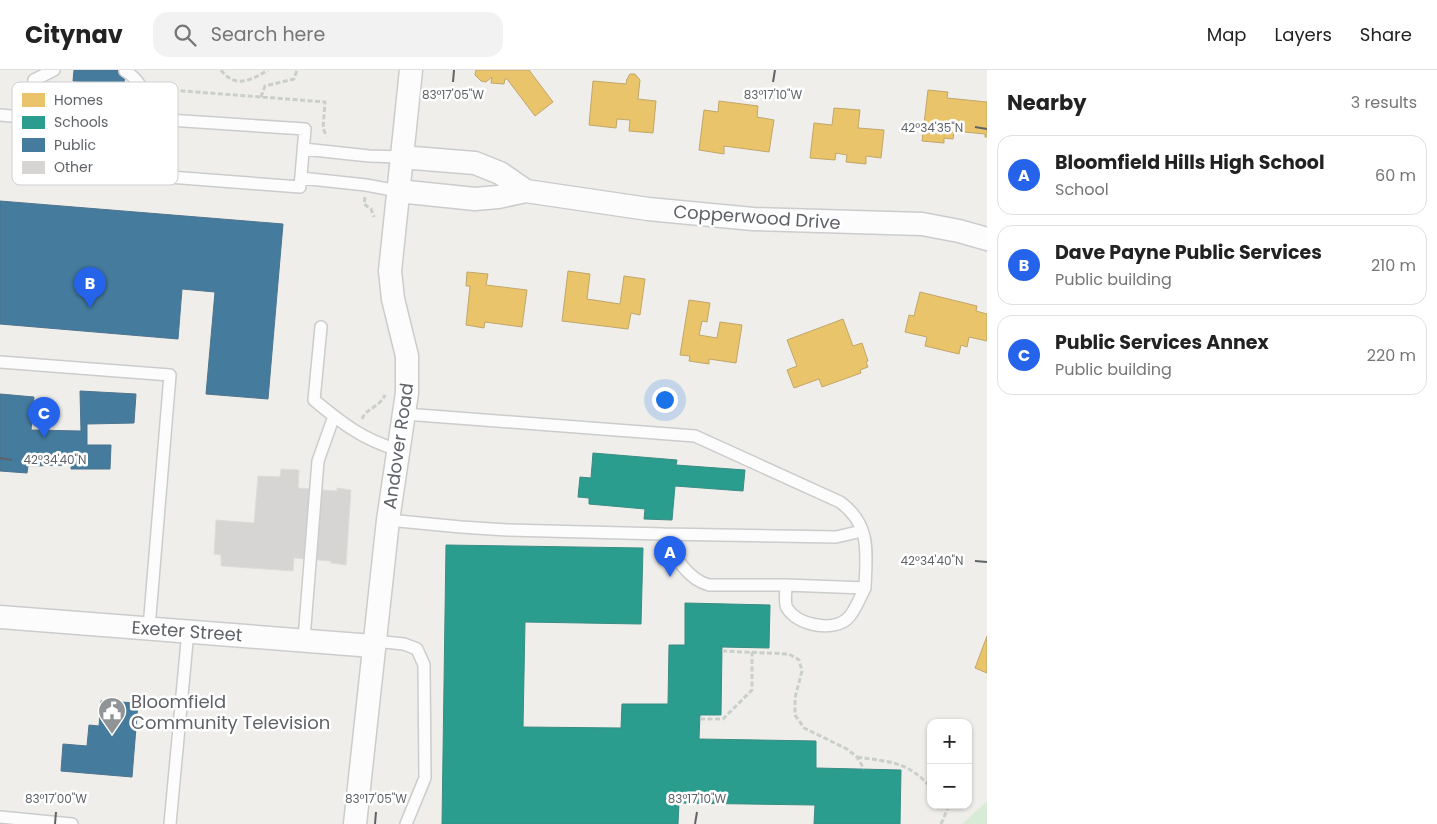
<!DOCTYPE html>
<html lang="en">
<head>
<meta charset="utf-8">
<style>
  :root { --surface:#fff; --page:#f2f2f2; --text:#222; --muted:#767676; --line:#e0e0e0; --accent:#2563eb }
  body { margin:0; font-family:Poppins,sans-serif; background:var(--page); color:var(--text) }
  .controls { position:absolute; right:15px; bottom:15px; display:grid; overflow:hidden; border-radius:10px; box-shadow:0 1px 4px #0004 }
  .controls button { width:45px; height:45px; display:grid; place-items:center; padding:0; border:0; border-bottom:1px solid var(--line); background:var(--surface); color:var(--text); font:25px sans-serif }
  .you { position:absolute; left:664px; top:329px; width:18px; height:18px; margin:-12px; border:4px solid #fff; border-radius:50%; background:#1a73e8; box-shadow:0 0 0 8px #1a73e833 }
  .badge { display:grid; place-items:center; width:32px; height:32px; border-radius:50%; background:var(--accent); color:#fff; font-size:16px; font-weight:700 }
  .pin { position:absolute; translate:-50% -41px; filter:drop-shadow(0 1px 2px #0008) }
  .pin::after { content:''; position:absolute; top:26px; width:18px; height:15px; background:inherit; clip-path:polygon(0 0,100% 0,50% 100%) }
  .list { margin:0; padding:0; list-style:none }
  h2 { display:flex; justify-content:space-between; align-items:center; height:65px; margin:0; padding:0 20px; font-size:21px }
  h2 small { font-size:16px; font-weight:400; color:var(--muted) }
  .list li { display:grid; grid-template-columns:32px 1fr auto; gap:15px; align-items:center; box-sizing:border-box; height:80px; margin:0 10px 10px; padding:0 10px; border:1px solid var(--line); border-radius:15px }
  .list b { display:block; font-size:19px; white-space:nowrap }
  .list p { margin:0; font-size:16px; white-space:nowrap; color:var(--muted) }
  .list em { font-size:16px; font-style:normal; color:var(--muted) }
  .icon { flex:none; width:28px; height:28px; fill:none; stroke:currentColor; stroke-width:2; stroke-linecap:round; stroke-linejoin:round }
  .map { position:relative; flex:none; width:987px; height:754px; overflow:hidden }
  header { display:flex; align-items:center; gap:30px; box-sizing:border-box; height:70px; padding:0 25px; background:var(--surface); border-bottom:1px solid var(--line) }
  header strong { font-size:24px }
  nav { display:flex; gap:28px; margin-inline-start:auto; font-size:18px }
  .search { width:350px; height:45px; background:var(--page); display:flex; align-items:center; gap:12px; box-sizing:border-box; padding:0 18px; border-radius:15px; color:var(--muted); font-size:19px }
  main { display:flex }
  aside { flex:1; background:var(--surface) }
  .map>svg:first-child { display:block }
  .green { fill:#d8ebd6 }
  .homes { fill:#e9c46a; stroke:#c0a769 }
  .schools { fill:#2a9d8f; stroke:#3a8c83 }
  .public { fill:#457b9d; stroke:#4d748d }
  .building { fill:#d6d5d3; stroke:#deddd9 }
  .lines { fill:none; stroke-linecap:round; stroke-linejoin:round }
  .lane-casing { stroke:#cbcccc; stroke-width:14 }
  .street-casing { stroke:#cbcccc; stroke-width:25 }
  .path { stroke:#cacfcc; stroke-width:3; stroke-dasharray:5 2.5; stroke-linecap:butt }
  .lane { stroke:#fdfcfc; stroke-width:11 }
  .street { stroke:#fdfcfc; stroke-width:22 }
  .ticks { fill:none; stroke:#5f6368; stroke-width:2 }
  .labels { text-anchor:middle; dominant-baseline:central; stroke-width:5; stroke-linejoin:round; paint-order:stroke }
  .street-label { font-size:18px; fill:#5f6368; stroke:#fff }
  .poi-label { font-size:18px; fill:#5f6368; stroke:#fff; text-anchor:start }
  .key { fill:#fff; stroke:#cfd0d2; stroke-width:1 }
  .key-label { font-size:14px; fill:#5f6368 }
  .ticks-label { font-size:12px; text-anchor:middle; fill:#5f6368; stroke:#fff; stroke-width:5; stroke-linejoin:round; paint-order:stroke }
</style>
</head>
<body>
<header>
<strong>Citynav</strong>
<div class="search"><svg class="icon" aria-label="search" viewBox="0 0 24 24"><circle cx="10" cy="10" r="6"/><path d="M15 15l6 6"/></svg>Search here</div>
<nav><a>Map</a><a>Layers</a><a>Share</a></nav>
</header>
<main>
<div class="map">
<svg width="987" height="754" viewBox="0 0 987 754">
  <rect width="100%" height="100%" fill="#efeeea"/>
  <path class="green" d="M987 731V754H962Z"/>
  <path class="homes" d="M476 0H529L553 32 535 46 507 9H505L504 14 491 13 492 7 486 12 481 11 475 5Z
    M630 4H635L640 10 638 29 656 31 653 63 629 61 630 50 617 49 616 58 589 55 593 11 626 14 627 9Z
    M928 20 948 22 947 28 987 32V67H985V64L954 61 953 69 944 68V73L922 71Z
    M719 31 758 36 757 47 774 50 769 82 724 76V84L699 80 704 40 718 42Z
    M834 38 860 40 858 58 884 60 881 88 866 86V94L846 92 847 85 836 83 835 90 810 88 814 53 832 55Z
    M568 201 590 204 587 229 620 234 624 206 645 209 640 245 631 243 628 259 562 251Z
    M467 202 488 204 486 215 527 220 522 257 485 252 484 258 466 255 470 216H466Z
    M920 222 977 236 976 241 987 244V271L969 267 967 277 961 275 959 284 925 276 927 267 905 262 909 245 914 246Z
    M689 230 710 233 707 252 702 251 699 265 717 268 720 252 742 255 736 293 709 289V294L689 291 690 286 680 285Z
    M843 249 853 276 862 273 868 291 866 292 868 297 860 300 861 303 822 317 819 309 794 318 787 300 797 296 787 270Z
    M987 566V603L975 598Z"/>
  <path class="schools" d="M593 383 677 390 676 395 745 400 743 421 675 416 672 450 644 449 645 439 589 434V428L578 427 580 407 591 408Z
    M446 475 643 478 641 554 525 552 523 657 621 658 622 634H668L669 575H685V533L770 535 769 578 722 577 721 645H700L699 669 816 671V698L901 700 900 754H814L815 735 679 733 678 754H442Z"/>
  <path class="public" d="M74 0H125L124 14 73 11Z
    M0 131 283 154 268 329 206 324 215 222 182 219 178 269 0 254Z
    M80 321 136 324 134 353 87 354V375H111L110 399H71V395L28 396 27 403 0 401V324L34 327 31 360 81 361Z
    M101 631 138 633 132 707 61 701 63 674 87 676 89 655 99 656Z"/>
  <path class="building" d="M281 399 299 400 298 418 337 421V418L351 420 346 495 331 493V491L294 488 293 501 221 496V485L214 484 216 450 254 453 258 406 280 407Z"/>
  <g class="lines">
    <defs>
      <path id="lane" d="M125 1C143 11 147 30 152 49
        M47 42 305 59 300 117 52 98C26 82 29 76 31 48Z
        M0 45 31 48 34 10 54 0
        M304 79 369 86 401 87
        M301 108 366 115 398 121
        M321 257 314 330C343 354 362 369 398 380
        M0 292 170 305 149 558
        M388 450 461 457 507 460 663 464C674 484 686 509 709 515H786L865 518C866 484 872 455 840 432L695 366 405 344
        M663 464 836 467 862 461
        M786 515C786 522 784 533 787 538 797 555 832 562 847 549 855 542 860 527 865 518
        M304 569 318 391 334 346
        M374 571 404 574 417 579 424 595 425 708 406 754
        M0 747 72 754
        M170 754 188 561"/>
      <path id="street" d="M401 87 475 93 500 103 526 121
        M398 121 475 129 498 127 526 121 648 139 753 149 922 154 959 161 987 169
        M0 547 373 576
        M355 754 388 450 407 323V286L393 229 390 201 411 0"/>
    </defs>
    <use href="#lane" class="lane-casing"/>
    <use href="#street" class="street-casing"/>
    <path class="path" d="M221 0C235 19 252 10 268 0
      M158 19 325 32 323 59 327 66
      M261 27 265 16 294 9 297 0
      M365 127 364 134 371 139 374 147
      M362 349C366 338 380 337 385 325
      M722 581 789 584 799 590 802 601 795 628V645L804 658 847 679 857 687 864 699
      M700 649H723L752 620V582
      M857 687C890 692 908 691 931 718
      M941 754 948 738 946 735"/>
    <use href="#lane" class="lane"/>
    <use href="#street" class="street"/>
  </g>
  <path class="ticks" d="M453 12 454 0M773 12 775 0M975 57 987 59M0 388 12 390M975 491 987 492M55 754 56 742M375 754 376 742M695 754 697 742"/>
  <defs>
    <symbol id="civic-pin" viewBox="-11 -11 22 30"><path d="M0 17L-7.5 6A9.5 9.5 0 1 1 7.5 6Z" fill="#919496" stroke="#fff"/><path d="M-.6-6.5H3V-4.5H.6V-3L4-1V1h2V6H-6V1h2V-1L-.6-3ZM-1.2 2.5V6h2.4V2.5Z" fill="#fff"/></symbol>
  </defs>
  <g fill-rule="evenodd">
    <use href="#civic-pin" x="96" y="625" width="32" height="43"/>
  </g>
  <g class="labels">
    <g class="street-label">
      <text transform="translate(757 147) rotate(4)">Copperwood Drive</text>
      <text transform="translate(398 376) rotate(-82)">Andover Road</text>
      <text transform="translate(187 561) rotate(4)">Exeter Street</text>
    </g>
    <g class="poi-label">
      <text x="131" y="631">Bloomfield<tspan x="131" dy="21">Community Television</tspan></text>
    </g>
  </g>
  <rect x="12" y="12" width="166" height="103" rx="8" class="key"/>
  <rect x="22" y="23" width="23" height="14" fill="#e9c46a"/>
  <rect x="22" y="46" width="23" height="13" fill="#2a9d8f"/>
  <rect x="22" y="68" width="23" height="14" fill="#457b9d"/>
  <rect x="22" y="91" width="23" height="13" fill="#d6d5d3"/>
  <g class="key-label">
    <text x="54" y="35">Homes</text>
    <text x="54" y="57">Schools</text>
    <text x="54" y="80">Public</text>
    <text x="54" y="102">Other</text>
  </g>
  <g class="ticks-label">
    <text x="453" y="29">83°17'05"W</text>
    <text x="773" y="29">83°17'10"W</text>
    <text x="932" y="62">42°34'35"N</text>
    <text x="55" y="394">42°34'40"N</text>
    <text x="932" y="495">42°34'40"N</text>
    <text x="56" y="733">83°17'00"W</text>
    <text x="376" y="733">83°17'05"W</text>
    <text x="697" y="733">83°17'10"W</text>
  </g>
</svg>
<div class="controls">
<button>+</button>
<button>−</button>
</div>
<div class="you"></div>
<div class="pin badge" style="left:670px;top:507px">A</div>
<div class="pin badge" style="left:90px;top:238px">B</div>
<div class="pin badge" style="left:44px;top:368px">C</div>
</div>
<aside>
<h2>Nearby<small>3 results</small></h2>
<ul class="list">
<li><span class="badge">A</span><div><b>Bloomfield Hills High School</b><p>School</p></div><em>60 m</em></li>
<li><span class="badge">B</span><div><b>Dave Payne Public Services</b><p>Public building</p></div><em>210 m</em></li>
<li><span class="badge">C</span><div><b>Public Services Annex</b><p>Public building</p></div><em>220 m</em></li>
</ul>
</aside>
</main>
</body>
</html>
